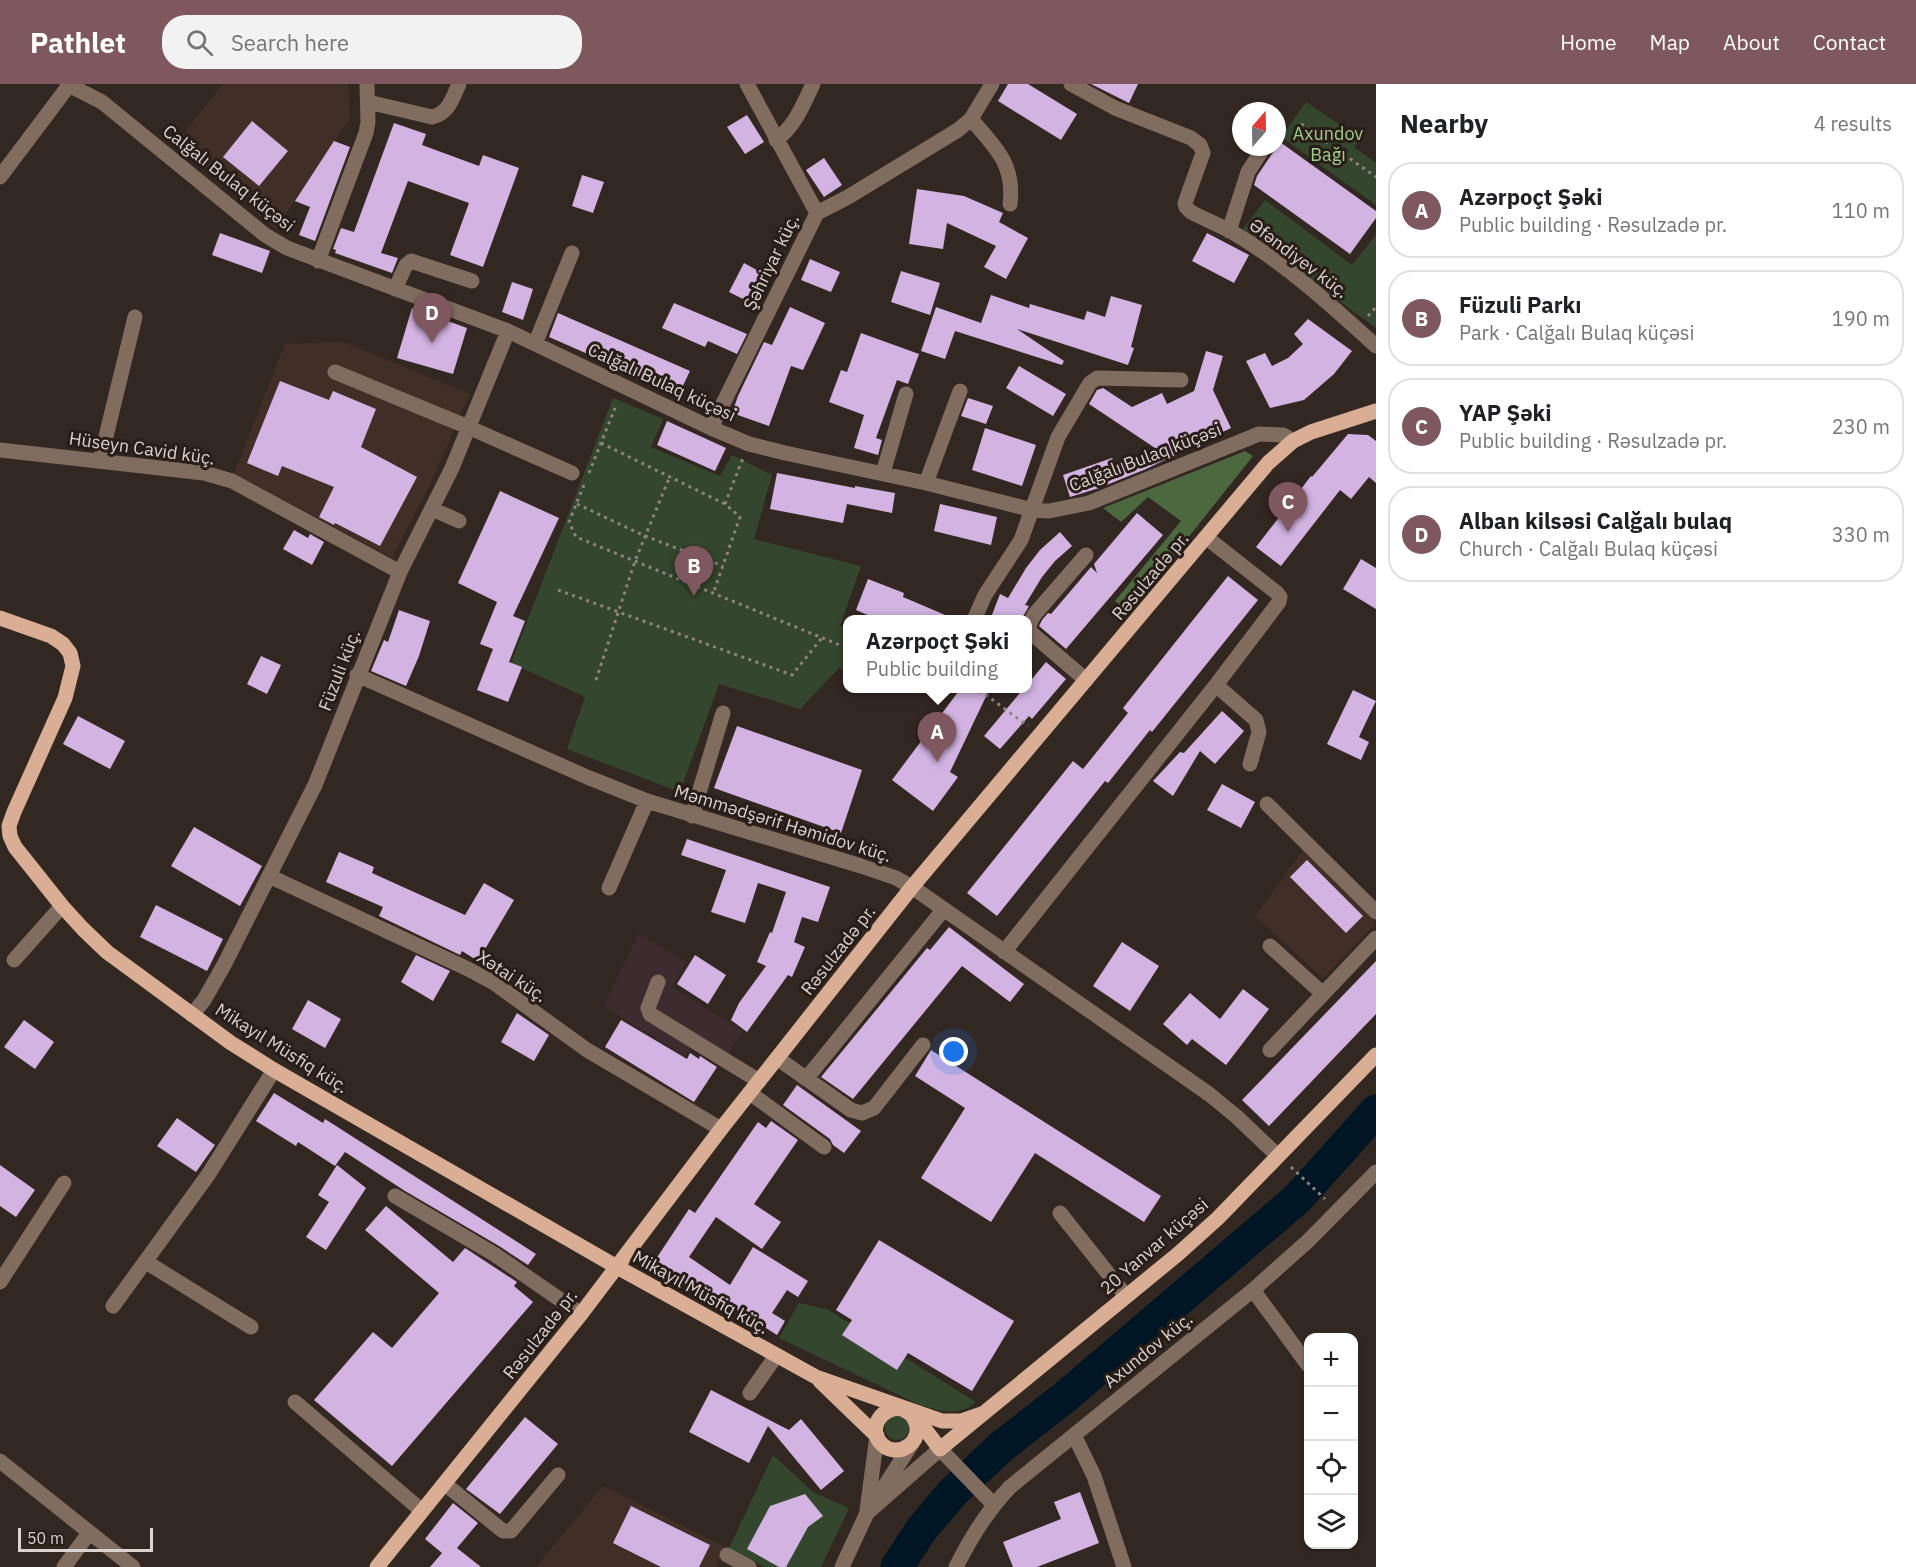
<!DOCTYPE html>
<html lang="en">
<head>
<meta charset="utf-8">
<style>
  :root { --surface:#fff; --page:#f2f2f2; --text:#202124; --muted:#757577; --line:#e0e0e0; --accent:#7f575f }
  body { margin:0; font-family:"IBM Plex Sans",sans-serif; background:var(--page); color:var(--text) }
  .controls { position:absolute; right:18px; bottom:18px; display:grid; overflow:hidden; border-radius:12px; box-shadow:0 2px 4px #0004 }
  .controls button { width:54px; height:54px; display:grid; place-items:center; padding:0; border:0; border-bottom:2px solid var(--line); background:var(--surface); color:var(--text); font:30px sans-serif }
  .compass { position:absolute; left:1232px; top:18px; width:54px; height:54px; border-radius:50%; background:var(--surface); box-shadow:0 2px 4px #0004; rotate:20deg }
  .scale { position:absolute; left:18px; bottom:15px; width:135px; box-sizing:border-box; padding-left:6px; border:3px solid #dbd3d0; border-top:0; font-size:16px; line-height:21px; white-space:nowrap; color:#dbd3d0; -webkit-text-stroke:4px #291d18; paint-order:stroke }
  .you { position:absolute; left:954px; top:968px; width:21px; height:21px; margin:-15px; border:4px solid #fff; border-radius:50%; background:#1a73e8; box-shadow:0 0 0 9px #1a73e833 }
  .badge { display:grid; place-items:center; width:39px; height:39px; border-radius:50%; background:var(--accent); color:#fff; font-size:20px; font-weight:700 }
  .pin { position:absolute; translate:-50% -50px; filter:drop-shadow(0 2px 3px #0008) }
  .pin::after { content:''; position:absolute; top:32px; width:21px; height:18px; background:inherit; clip-path:polygon(0 0,100% 0,50% 100%) }
  .popup { position:absolute; left:843px; top:531px; width:189px; height:78px; box-sizing:border-box; display:grid; place-content:center; border-radius:12px; background:var(--surface); filter:drop-shadow(0 2px 4px #0005); font-size:20px; white-space:nowrap; color:var(--muted) }
  .popup b { font-size:22px; color:var(--text) }
  .popup::after { content:''; position:absolute; left:50%; top:100%; margin-left:-12px; border:12px solid transparent; border-top-color:var(--surface) }
  .list { margin:0; padding:0; list-style:none }
  h2 { display:flex; justify-content:space-between; align-items:center; height:78px; margin:0; padding:0 24px; font-size:26px }
  h2 small { font-size:20px; font-weight:400; color:var(--muted) }
  .list li { display:grid; grid-template-columns:39px 1fr auto; gap:18px; align-items:center; box-sizing:border-box; height:96px; margin:0 12px 12px; padding:0 12px; border:2px solid var(--line); border-radius:24px }
  .list b { display:block; font-size:22px; white-space:nowrap }
  .list p { margin:0; font-size:20px; white-space:nowrap; color:var(--muted) }
  .list em { font-size:20px; font-style:normal; color:var(--muted) }
  .icon { flex:none; width:33px; height:33px; fill:none; stroke:currentColor; stroke-width:2; stroke-linecap:round; stroke-linejoin:round }
  .map { position:relative; flex:none; width:1376px; height:1483px; overflow:hidden }
  header { display:flex; align-items:center; gap:36px; box-sizing:border-box; height:84px; padding:0 30px; background:var(--accent); color:#fff }
  header strong { font-size:28px }
  nav { display:flex; gap:33px; margin-inline-start:auto; font-size:21px }
  .search { width:420px; height:54px; background:var(--page); display:flex; align-items:center; gap:15px; box-sizing:border-box; padding:0 21px; border-radius:24px; color:var(--muted); font-size:22px }
  main { display:flex }
  aside { flex:1; background:var(--surface) }
  .map>svg:first-child { display:block }
  .built { fill:#412f27 }
  .medical { fill:#3e2b30 }
  .green { fill:#35462e }
  .forest { fill:#4b683f }
  .lines { fill:none; stroke-linecap:round; stroke-linejoin:round }
  .river { stroke:#001625; stroke-width:33 }
  .building { fill:#d2b3e2 }
  .path { stroke:#8e8480; stroke-width:3; stroke-dasharray:3 4.5; stroke-linecap:butt }
  .minor { stroke:#816c60; stroke-width:15 }
  .major { stroke:#d9ae94; stroke-width:15 }
  .labels { text-anchor:middle; dominant-baseline:central; stroke-width:6; stroke-linejoin:round; paint-order:stroke }
  .park-label { font-size:18px; fill:#9fce8c; stroke:#291d18 }
  .street-label { font-size:18px; fill:#dbd3d0; stroke:#291d18 }
</style>
</head>
<body>
<header>
<strong>Pathlet</strong>
<div class="search"><svg class="icon" aria-label="search" viewBox="0 0 24 24"><circle cx="10" cy="10" r="6"/><path d="M15 15l6 6"/></svg>Search here</div>
<nav><a>Home</a><a>Map</a><a>About</a><a>Contact</a></nav>
</header>
<main>
<div class="map">
<svg width="1376" height="1483" viewBox="0 0 1376 1483">
  <rect width="100%" height="100%" fill="#332722"/>
  <path class="built" d="M223 0H348L350 34 276 145 175 60Z
    M344 258 470 310 431 399 392 474 234 389 285 260Z
    M1303 766 1376 839 1323 894 1255 832Z
    M603 1402 726 1463 716 1482 718 1483H536Z"/>
  <path class="medical" d="M638 850 686 877 672 903 742 947 721 982 692 963 685 972 604 922Z"/>
  <path class="green" d="M1306 18 1360 54 1354 63 1376 79V121L1281 53Z
    M1265 116 1352 181 1376 151V244L1242 146Z
    M613 314 663 335 651 363 720 392 732 371 772 391 754 455 861 482 840 542 847 545V587L839 584 800 625 719 600 680 708 567 665 585 613 511 579Z
    M799 1219 827 1225 976 1318C958 1333 942 1327 920 1321L779 1254Z
    M885 1344a12 12 0 1 1 24 0a12 12 0 1 1-24 0Z
    M773 1371 813 1408 849 1424 821 1483H764L729 1464Z"/>
  <path class="forest" d="M1245 367 1253 372 1129 528 1115 517 1181 437 1148 413 1121 438 1103 424Z"/>
  <g class="lines">
    <path class="river" d="M897 1483 921 1446 953 1408 1001 1363 1065 1313 1297 1115 1376 1027"/>
  </g>
  <path class="building" d="M1008 0H1028L1077 30 1061 56 998 17Z
    M1091 0H1138L1129 19Z
    M747 31 764 58 745 70 727 43Z
    M252 37 288 67 259 102 223 73Z
    M394 39 426 50 422 61 479 82 483 71 519 84 483 183 450 171 469 119 408 97 381 169 398 174 392 189 335 169 336 166 333 165 341 144 354 148Z
    M334 57 350 63 315 157 299 151 310 123 295 117Z
    M1280 58 1376 127V134L1350 170 1254 101 1257 92Z
    M824 74 842 101 824 113 806 86Z
    M582 91 604 98 593 129 572 122Z
    M917 105 964 112 1003 129 999 138 1028 154 1006 195 984 183 996 162 947 139 943 165 909 160Z
    M220 149 270 167 262 189 212 171Z
    M1207 149 1249 171 1234 199 1192 177Z
    M810 175 840 188 831 208 801 196Z
    M744 179 764 190 749 218 729 208Z
    M901 187 940 199 930 231 891 218Z
    M512 198 533 205 523 236 502 228Z
    M991 211 1029 224 1030 220 1084 236 1087 227 1105 233 1111 212 1142 221 1131 263 1134 264 1128 281 1017 245 1064 277 1062 281 955 247 945 275 921 267 936 223 981 239Z
    M674 219 747 250 737 270 708 257 705 263 662 244Z
    M790 223 825 239 803 286 791 282 769 342 732 329 738 312 764 258 772 261Z
    M412 224 467 244 453 290 397 274Z
    M558 229 690 287 679 310 549 253Z
    M1308 235 1352 267 1334 290 1304 316 1270 324 1246 277 1265 269 1272 282 1288 274 1303 260 1294 250Z
    M861 249 919 270 908 300 897 296 876 354 882 356 878 371 854 364 864 331 829 318 841 286 847 288Z
    M1206 267 1223 272 1213 306 1231 344 1146 385 1099 404 1070 413 1063 391 1112 374 1115 381 1158 366 1089 320 1097 306 1103 304 1132 323 1162 309 1167 320 1194 307Z
    M1019 282 1066 310 1053 332 1006 304Z
    M280 297 329 316 333 307 376 325 361 363 417 393 380 462 335 439 334 441 319 433 334 403 282 382 278 392 247 379Z
    M968 314 993 322 986 340 961 332Z
    M667 337 726 364 715 387 657 361Z
    M985 344 1036 361 1022 402 972 386Z
    M1348 350 1368 351 1376 357V399L1369 393 1351 415 1340 406 1281 482 1256 463 1311 392 1312 393Z
    M777 389 855 404V402L895 409 892 429 847 420 843 439 770 425Z
    M500 407 559 434 513 532 525 537 509 578 522 583 508 618 477 606 493 565 480 560 497 518 458 499Z
    M940 420 997 433 991 461 934 447Z
    M1137 429 1163 451 1066 565 1039 542 1042 536 1048 529 1051 530 1091 483 1097 489 1094 480Z
    M294 446 308 454 310 450 324 458 312 481 283 465Z
    M1060 448 1072 462 1055 477 1042 493 1025 521 1029 522 1021 536H990L1000 510 1008 514 1026 484 1040 466Z
    M1361 475 1376 484V525L1343 505Z
    M1228 492 1258 516 1152 648 1150 646 1108 699 1105 697 997 832 967 809 1073 677 1083 685 1128 629 1123 624Z
    M868 495 904 509 903 513 957 536H879L856 526Z
    M399 526 430 537 419 572 406 602 371 587 384 556 388 558Z
    M261 572 281 581 267 610 247 600Z
    M1046 578 1066 595 1032 635 1029 632 1000 665 984 652 1024 604H1027V601Z
    M961 604H990L950 688 958 693 933 727 892 696Z
    M1353 606 1376 617 1359 653 1369 658 1361 676 1327 660Z
    M1222 627 1244 647 1215 680 1200 667 1173 712 1153 697 1180 668 1184 669Z
    M78 632 125 657 110 685 63 660Z
    M737 642 862 686 841 749 714 704Z
    M1222 700 1255 718 1241 744 1207 726Z
    M194 743 262 782 240 822 171 782Z
    M687 755 830 803 818 838 802 833 794 858 805 863 792 893 788 891 747 948 731 936 739 919 766 882 757 878 770 848 772 849 786 808 758 799 745 839 711 828 726 786 681 771Z
    M339 768 374 783 372 789 465 831 484 799 514 816 478 877 462 867 460 871 379 832 383 823 326 798Z
    M1307 776 1363 832 1346 849 1290 793Z
    M156 821 223 855 207 887 140 853Z
    M949 843 1024 900 1010 918 962 882 853 1015 821 993 927 864 930 866Z
    M1122 858 1159 882 1130 927 1093 902Z
    M416 871 450 887 433 917 401 898Z
    M695 871 726 891 708 920 677 900Z
    M1376 877V930L1269 1042 1242 1016Z
    M1243 905 1269 925 1226 981 1192 955 1187 961 1163 940 1190 909 1220 935Z
    M308 916 341 935 325 964 292 945Z
    M517 929 549 951 534 977 501 958Z
    M24 936 54 958 35 985 4 963Z
    M621 936 687 975 690 969 699 975 700 972 717 983 694 1018 605 963Z
    M931 966 1161 1112 1144 1138 1035 1069 991 1138 921 1094 965 1024 915 992Z
    M797 1001 861 1047 844 1069 833 1061 830 1055 783 1021Z
    M274 1009 323 1039 325 1035 536 1170 528 1181 499 1162 405 1107 345 1068 335 1082 298 1058 296 1062 256 1037Z
    M177 1034 215 1061 196 1088 157 1062Z
    M771 1037 798 1056 754 1120 781 1138 762 1165 716 1133 689 1173 730 1201 753 1163 808 1197 798 1213 787 1206 772 1229 785 1237 777 1251 707 1207 704 1212 654 1178 689 1125 695 1129 758 1038 766 1044Z
    M0 1081 35 1106 16 1133 0 1122Z
    M337 1081 366 1104 326 1166 306 1153 329 1118 318 1111Z
    M386 1122 453 1178 465 1164 517 1198 514 1202 533 1218 392 1382 314 1316 373 1248 392 1264 439 1209 365 1146Z
    M879 1156 1014 1237 972 1307 908 1269 897 1286 842 1251 852 1236 836 1226Z
    M711 1306 789 1346 801 1335 844 1387 821 1406 768 1342 749 1379 689 1348Z
    M525 1333 558 1360 500 1430 466 1405Z
    M1080 1408 1099 1459 1037 1483H1013L1003 1458 1061 1435 1054 1418Z
    M805 1410 823 1432 808 1443 786 1483H779L747 1465 770 1422Z
    M453 1419 478 1439 457 1464 481 1483H430L442 1469 425 1455Z
    M631 1422 710 1461 699 1483H661L613 1459Z"/>
  <g class="lines">
    <path class="path" d="M1301 40 1376 93
      M1368 232 1376 223
      M601 359 725 420 740 433 713 510
      M589 389 615 324
      M584 401 569 438 576 453 847 564
      M577 420 645 452 723 482
      M725 420 743 374
      M558 506 792 591 821 555
      M596 596 635 477 670 392
      M972 604 986 611 1028 642
      M1291 1083 1325 1115"/>
    <path class="minor" d="M67 0 102 18 265 151 287 164 508 247 711 344 749 360 785 369 926 399 1033 426 1049 427 1089 419 1259 350 1283 351 1293 357
      M1071 0 1115 24 1191 54 1200 61 1203 69 1185 119 1186 123 1191 128C1204 135 1219 141 1232 148 1285 179 1331 221 1376 262
      M368 18 432 33C449 29 452 15 459 0
      M971 35C995 63 1015 80 1010 120
      M776 56C795 42 803 21 813 0
      M0 93 70 0
      M817 129 848 113 958 46 971 35 992 0
      M1229 147 1248 88 1264 63
      M318 177 366 49 368 38 367 0
      M395 205 406 181 411 177 472 197
      M535 260 572 169
      M335 288 468 343 572 389
      M711 344 817 129 747 0
      M0 366 204 389 232 397 400 488
      M100 377 135 233
      M883 389 906 310
      M926 399 960 307
      M432 425 459 437
      M1086 471 1034 531 1029 541 1030 548 1086 596
      M974 536 985 511 1021 456 1058 353 1090 299 1097 294 1181 296
      M357 591 587 693 647 717 861 782 896 794 912 803 1209 1010 1237 1033 1278 1072
      M1216 601 1256 636 1259 648 1250 680
      M1267 720 1376 828
      M692 732 723 629
      M269 792 468 885 494 899 587 966 721 1045
      M609 804 647 717
      M1270 862 1322 909
      M1004 868 1216 601 1279 518 1280 513 1277 509 1207 454
      M14 876 62 822
      M658 898 648 924 650 930 759 997
      M192 931 204 916 224 881 315 701 400 488 452 384 508 247
      M1270 966 1376 854
      M777 974 851 1026 862 1029 874 1024 923 961
      M806 995 944 825
      M750 1009 824 1063
      M395 1112 494 1170 581 1230
      M1060 1129 1126 1212
      M146 1178 251 1243
      M0 1198 64 1099
      M1253 1206 1308 1281
      M113 1222 208 1091 274 986
      M750 1309 776 1272
      M295 1318 422 1427
      M1074 1351 1094 1392 1124 1483
      M0 1377 133 1483
      M445 1400 503 1447H511L558 1391
      M867 1426 877 1352
      M867 1429 940 1365 993 1420
      M727 1471 749 1483
      M64 1483 89 1449
      M842 1483 867 1429 915 1355
      M956 1483C971 1453 987 1427 1010 1403L1253 1206 1308 1157 1376 1088"/>
    <path class="major" d="M0 534 51 552 63 560 70 569 73 582 65 614 14 728 9 742 10 752 15 763 62 822 83 845 107 868 231 959 274 986 617 1183 816 1293 942 1337H961L984 1329
      M820 1297 877 1352
      M911 1330C931 1355 896 1380 879 1357 867 1340 888 1317 906 1327 918 1333 932 1355 940 1365
      M940 1365 1178 1170 1218 1134 1376 971
      M377 1483 581 1230 721 1045 912 803 1268 379 1293 357 1311 348 1376 327"/>
  </g>
  <g class="labels">
    <g class="park-label">
      <text x="1328" y="49">Axundov<tspan x="1328" dy="21">Bağı</tspan></text>
    </g>
    <g class="street-label">
      <text transform="translate(229 94) rotate(38)">Calğalı Bulaq küçəsi</text>
      <text transform="translate(1299 174) rotate(37)">Əfəndiyev küç.</text>
      <text transform="translate(771 178) rotate(-64)">Şəhriyar küç.</text>
      <text transform="translate(662 298) rotate(25)">Calğalı Bulaq küçəsi</text>
      <text transform="translate(142 364) rotate(8)">Hüseyn Cavid küç.</text>
      <text transform="translate(1145 373) rotate(-21)">Calğalı Bulaq küçəsi</text>
      <text transform="translate(1150 492) rotate(-50)">Rəsulzadə pr.</text>
      <text transform="translate(339 586) rotate(-69)">Füzuli küç.</text>
      <text transform="translate(783 739) rotate(17)">Məmmədşərif Həmidov küç.</text>
      <text transform="translate(838 866) rotate(-52)">Rəsulzadə pr.</text>
      <text transform="translate(512 892) rotate(33)">Xətai küç.</text>
      <text transform="translate(282 964) rotate(32)">Mikayıl Müsfiq küç.</text>
      <text transform="translate(1154 1162) rotate(-41)">20 Yanvar küçəsi</text>
      <text transform="translate(701 1208) rotate(29)">Mikayıl Müsfiq küç.</text>
      <text transform="translate(540 1250) rotate(-52)">Rəsulzadə pr.</text>
      <text transform="translate(1148 1266) rotate(-39)">Axundov küç.</text>
    </g>
  </g>
</svg>
<div class="controls">
<button>+</button>
<button>−</button>
<button><svg class="icon" aria-label="locate" viewBox="0 0 24 24"><circle cx="12" cy="12" r="6"/><path d="M12 2v4M12 18v4M2 12h4M18 12h4"/></svg></button>
<button><svg class="icon" aria-label="layers" viewBox="0 0 24 24"><path d="M12 4l9 5-9 5-9-5zM3 14l9 5 9-5"/></svg></button>
</div>
<svg class="compass" viewBox="-18 -18 36 36"><path d="M0-13l5 13h-10z" fill="#e53935"/><path d="M0 13l5-13h-10z" fill="#757577"/></svg>
<div class="scale">50 m</div>
<div class="you"></div>
<div class="pin badge" style="left:937px;top:678px">A</div>
<div class="popup"><b>Azərpoçt Şəki</b>Public building</div>
<div class="pin badge" style="left:694px;top:512px">B</div>
<div class="pin badge" style="left:1288px;top:448px">C</div>
<div class="pin badge" style="left:432px;top:259px">D</div>
</div>
<aside>
<h2>Nearby<small>4 results</small></h2>
<ul class="list">
<li><span class="badge">A</span><div><b>Azərpoçt Şəki</b><p>Public building · Rəsulzadə pr.</p></div><em>110 m</em></li>
<li><span class="badge">B</span><div><b>Füzuli Parkı</b><p>Park · Calğalı Bulaq küçəsi</p></div><em>190 m</em></li>
<li><span class="badge">C</span><div><b>YAP Şəki</b><p>Public building · Rəsulzadə pr.</p></div><em>230 m</em></li>
<li><span class="badge">D</span><div><b>Alban kilsəsi Calğalı bulaq</b><p>Church · Calğalı Bulaq küçəsi</p></div><em>330 m</em></li>
</ul>
</aside>
</main>
</body>
</html>
